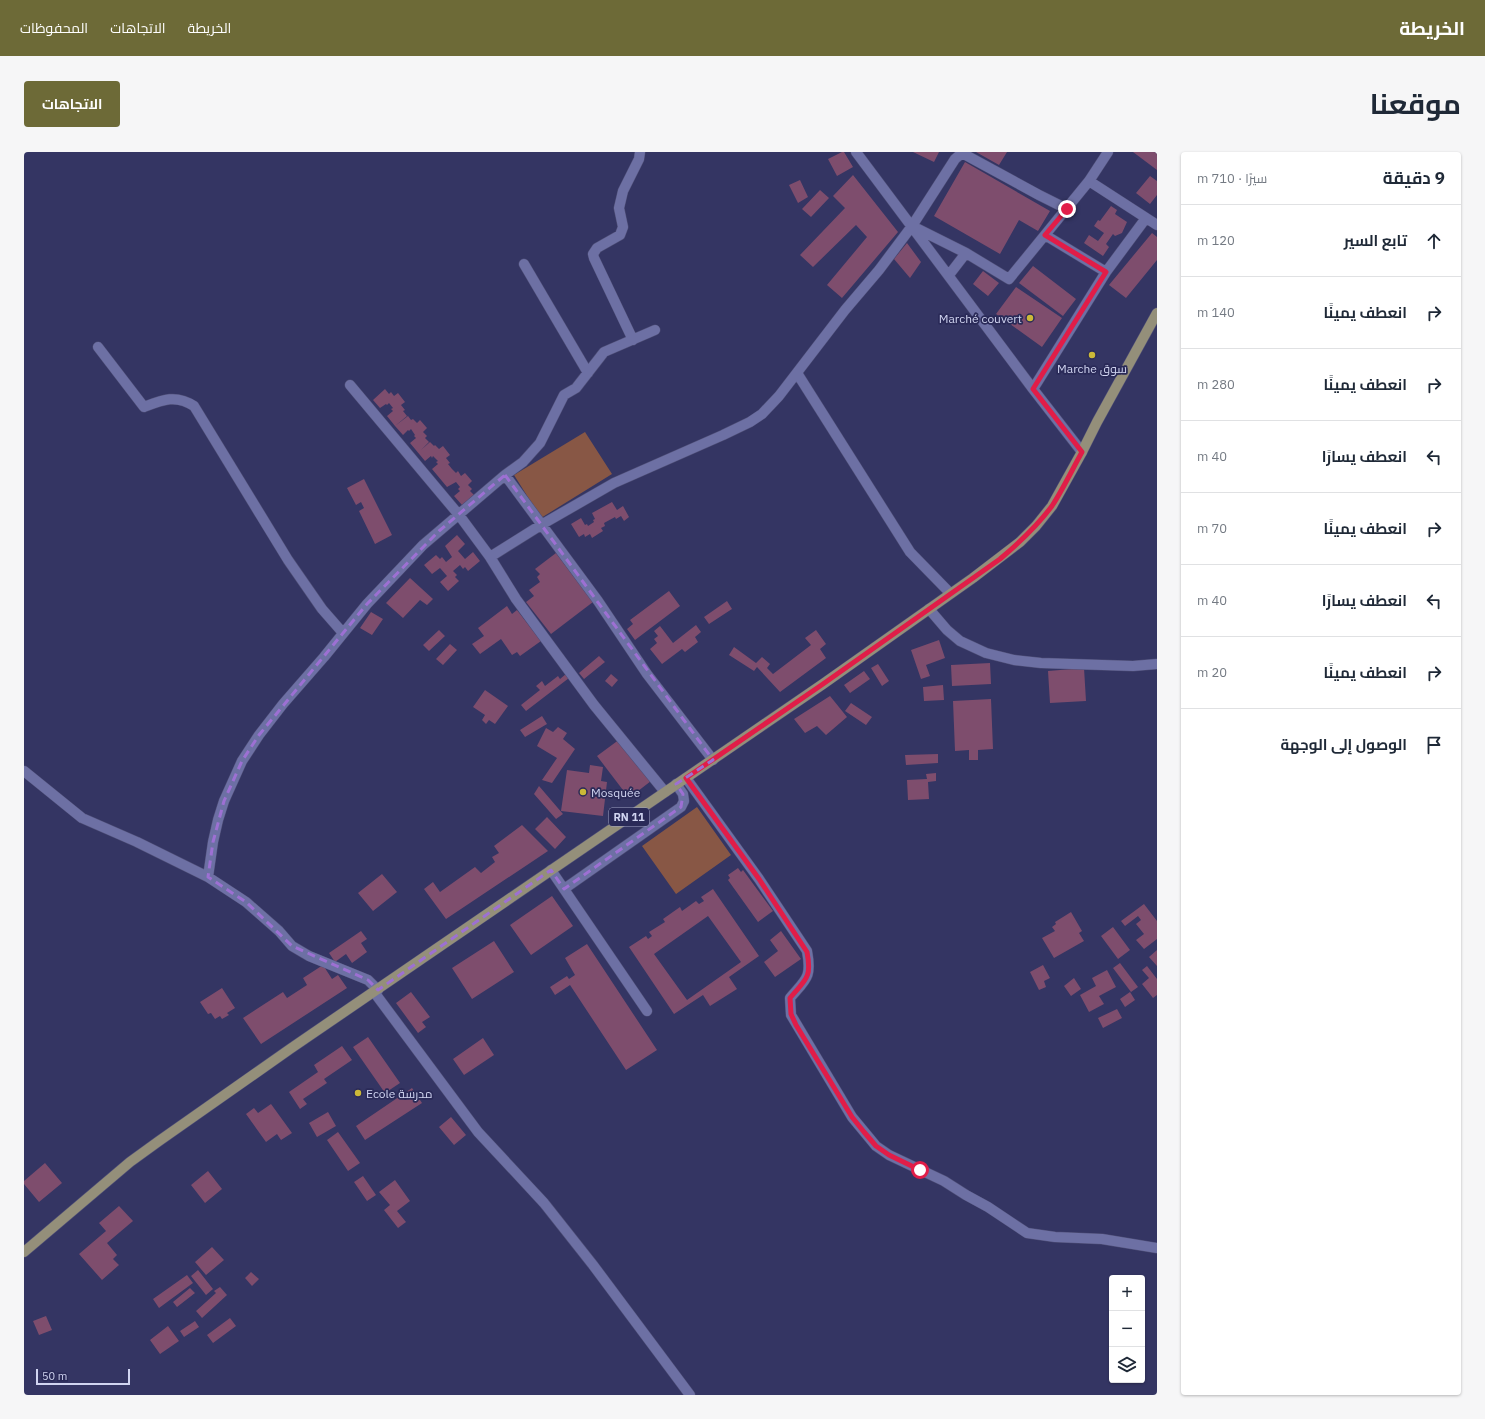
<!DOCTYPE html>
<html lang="ar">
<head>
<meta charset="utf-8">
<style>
  :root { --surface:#fff; --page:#f6f6f7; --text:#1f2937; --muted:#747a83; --line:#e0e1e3; --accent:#6d6a37 }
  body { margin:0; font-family:"IBM Plex Sans",Cairo,sans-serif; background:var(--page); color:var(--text); direction:rtl }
  .controls { position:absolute; right:12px; bottom:12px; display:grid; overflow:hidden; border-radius:4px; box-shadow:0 1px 3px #0004 }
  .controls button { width:36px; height:36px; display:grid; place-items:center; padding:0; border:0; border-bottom:1px solid var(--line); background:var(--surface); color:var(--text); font:20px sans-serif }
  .scale { position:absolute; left:12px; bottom:10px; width:94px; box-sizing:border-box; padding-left:4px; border:2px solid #d1d5f1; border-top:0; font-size:11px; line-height:14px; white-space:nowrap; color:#d1d5f1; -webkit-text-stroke:3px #2a2a58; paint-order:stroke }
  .stop { position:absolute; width:12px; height:12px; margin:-9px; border:3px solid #e11d48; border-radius:50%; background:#fff }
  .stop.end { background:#e11d48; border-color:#fff; box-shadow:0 1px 4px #0008 }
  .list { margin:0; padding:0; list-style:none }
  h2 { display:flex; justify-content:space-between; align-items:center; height:52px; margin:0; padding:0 16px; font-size:17px }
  h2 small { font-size:13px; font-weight:400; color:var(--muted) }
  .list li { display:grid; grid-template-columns:26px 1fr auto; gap:12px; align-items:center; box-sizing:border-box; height:72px; padding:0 16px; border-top:1px solid var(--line) }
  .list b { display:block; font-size:15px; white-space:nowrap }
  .list em { font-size:13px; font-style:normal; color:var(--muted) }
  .icon { flex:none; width:22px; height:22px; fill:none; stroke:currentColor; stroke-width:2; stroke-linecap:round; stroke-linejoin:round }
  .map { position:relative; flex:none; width:1133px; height:1243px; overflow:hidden; direction:ltr; border-radius:4px }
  header { display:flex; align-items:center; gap:24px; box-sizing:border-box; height:56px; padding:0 20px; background:var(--accent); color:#fff }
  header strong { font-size:19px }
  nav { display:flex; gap:22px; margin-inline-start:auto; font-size:14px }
  .intro { display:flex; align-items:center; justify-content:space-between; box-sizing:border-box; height:96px; padding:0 24px }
  h1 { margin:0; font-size:28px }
  .button { padding:10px 18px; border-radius:4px; background:var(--accent); color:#fff; font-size:14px; font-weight:700 }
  main { display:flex; gap:24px; padding:0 24px }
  aside { flex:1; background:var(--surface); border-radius:4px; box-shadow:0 1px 3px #0004 }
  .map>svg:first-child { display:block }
  .green { fill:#885745 }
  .building { fill:#7e4d6d; fill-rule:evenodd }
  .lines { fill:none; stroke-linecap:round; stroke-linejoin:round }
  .street-casing { stroke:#4f4f77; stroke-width:11 }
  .primary-casing { stroke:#4f4f77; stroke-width:11 }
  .street { stroke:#6d70a4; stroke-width:10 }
  .primary { stroke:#948f7a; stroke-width:10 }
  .route { stroke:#e11d48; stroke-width:5 }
  .marked { fill:none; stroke:#9d70d3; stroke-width:3; stroke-dasharray:8 5; stroke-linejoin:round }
  .poi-dot { fill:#ccb938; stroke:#2a2a58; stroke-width:1.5 }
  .labels { text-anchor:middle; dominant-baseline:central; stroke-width:3.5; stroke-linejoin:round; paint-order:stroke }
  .shield { fill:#2a2a58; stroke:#9fa2c3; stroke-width:1 }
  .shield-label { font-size:11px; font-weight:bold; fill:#d1d5f1 }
  .poi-label { font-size:12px; fill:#d1d5f1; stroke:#2a2a58; text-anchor:start }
</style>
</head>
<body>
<header>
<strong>الخريطة</strong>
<nav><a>الخريطة</a><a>الاتجاهات</a><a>المحفوظات</a></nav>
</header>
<div class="intro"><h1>موقعنا</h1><a class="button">الاتجاهات</a></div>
<main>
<aside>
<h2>9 دقيقة<small>سيرًا · 710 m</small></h2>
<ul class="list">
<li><svg class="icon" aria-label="ahead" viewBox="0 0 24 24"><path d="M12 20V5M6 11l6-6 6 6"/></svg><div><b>تابع السير</b></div><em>120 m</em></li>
<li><svg class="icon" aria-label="right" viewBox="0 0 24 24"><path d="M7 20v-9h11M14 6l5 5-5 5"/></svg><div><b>انعطف يمينًا</b></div><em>140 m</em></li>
<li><svg class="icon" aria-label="right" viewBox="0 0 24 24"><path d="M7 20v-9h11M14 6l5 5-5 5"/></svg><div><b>انعطف يمينًا</b></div><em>280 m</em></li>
<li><svg class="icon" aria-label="left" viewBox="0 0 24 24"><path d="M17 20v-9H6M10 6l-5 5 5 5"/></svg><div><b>انعطف يسارًا</b></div><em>40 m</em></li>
<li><svg class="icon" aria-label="right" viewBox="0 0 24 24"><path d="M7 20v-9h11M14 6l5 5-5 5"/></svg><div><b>انعطف يمينًا</b></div><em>70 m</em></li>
<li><svg class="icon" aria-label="left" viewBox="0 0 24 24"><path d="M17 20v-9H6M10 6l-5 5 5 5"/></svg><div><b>انعطف يسارًا</b></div><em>40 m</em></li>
<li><svg class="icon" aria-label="right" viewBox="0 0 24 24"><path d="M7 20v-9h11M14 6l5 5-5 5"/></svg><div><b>انعطف يمينًا</b></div><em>20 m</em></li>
<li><svg class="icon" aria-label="arrive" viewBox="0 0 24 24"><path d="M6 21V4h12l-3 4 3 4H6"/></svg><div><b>الوصول إلى الوجهة</b></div></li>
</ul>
</aside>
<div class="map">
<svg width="1133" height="1243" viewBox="0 0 1133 1243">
  <rect width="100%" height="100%" fill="#343563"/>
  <path class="green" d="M561 280 588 322 517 366 490 323Z
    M673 655 707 703 652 742 618 694Z"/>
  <path class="building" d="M818 0H820L829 15 813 24 804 7Z
    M889 0H915L910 10Z
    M952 0H983L975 13Z
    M1109 0H1133V18Z
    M941 10 1026 59 1014 79 995 68 976 102 910 64Z
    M829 23 874 80 818 146 803 133 843 85 832 73 789 115 776 103 821 56 809 44Z
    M1126 24 1133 29V43L1126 52 1112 41Z
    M776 28 784 45 774 51 765 33Z
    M796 38 805 46 787 65 778 57Z
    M1087 54 1093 58 1091 62 1103 70 1098 81 1091 84 1089 82 1082 92 1085 95 1079 104 1060 91 1065 83 1074 89 1080 81 1070 74 1074 68 1076 69Z
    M1128 81 1133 85V108L1102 146 1085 133Z
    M883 91 897 110 886 126 870 107Z
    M1009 114 1052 147 1039 164 995 131Z
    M959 119 975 131 964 144 949 132Z
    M992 135 1038 166 1018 195 972 162Z
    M361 237 365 242 367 240 370 244 374 241 381 250 377 253 381 258 379 259 383 264 371 274 363 264 369 259 367 257 369 256 365 251 363 253 362 252 356 256 349 248Z
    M384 264 387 268 389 267 393 271 396 268 403 276 399 280 403 284 401 286 405 290 397 298 406 290 410 294 411 293 415 297 419 294 426 303 422 306 426 311 424 312 428 317 432 321 434 319 437 324 441 321 448 329 444 333 448 337 446 339 450 343 438 353 430 344 436 339 434 337 436 335 432 330 423 335 408 317 414 312 412 310 414 309 409 304 408 306 407 304 401 309 386 291 392 286 390 284 391 283 387 277 385 279 384 278 379 283 371 274Z
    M340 327 368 383 351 392 335 359 340 356 337 350 332 353 323 336Z
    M588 350 593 358 599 354 605 365 600 369 597 364 592 367 591 365 580 371 581 374 577 376 579 379 568 386 566 382 561 385 560 382 555 385 547 372 557 366 561 373 563 372 564 374 570 370 569 368 571 367 568 361Z
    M433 383 441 392 434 399 441 407 449 400 456 409 444 419 441 415 439 417 436 413 429 419 433 423 431 425 435 429 424 439 416 430 423 424 416 416 408 422 400 413 412 403 416 407 418 405 422 410 428 405 421 394Z
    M532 401 569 450 527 482 502 450 510 444 505 438 516 430 513 425 516 422 511 417Z
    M386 426 409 447 403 453 396 448 379 466 362 451Z
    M645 439 656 454 611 488 603 477 609 472 606 468Z
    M703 449 708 457 685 472 680 465Z
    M483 454 488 462 493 458 517 489 496 504 493 500 488 503 477 487 456 502 448 492 460 484 454 476Z
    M347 460 359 467 348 483 336 476Z
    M672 473 677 480 671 485 674 490 661 500 658 497 638 512 626 497 633 491 630 487 634 484 630 479 636 474 649 491Z
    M415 478 421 484 405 499 399 493Z
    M792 478 802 492 796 497 802 506 756 540 733 515 730 519 705 503 710 495 732 511 738 505 746 512 743 516 749 522 787 493 781 486Z
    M915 488 921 506 902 513 906 524 897 527 887 498Z
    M426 492 433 498 419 513 412 507Z
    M575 504 581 510 560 527 555 521Z
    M966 511 967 532 928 534 927 513Z
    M854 512 865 529 858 534 847 516Z
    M1060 516 1062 549 1026 551 1024 519Z
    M840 519 846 527 826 541 820 533Z
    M542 522 545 526 502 559 497 553 516 538 512 534 518 529 521 534 534 524 536 527Z
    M587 522 594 528 588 535 581 529Z
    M919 533 920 548 900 549 899 535Z
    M461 538 484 554 471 572 465 568 462 572 458 568 461 563 449 555Z
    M806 544 823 565 802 583 793 574 781 581 770 567Z
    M967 547 969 597 954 598V608H945V598L931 599 929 549Z
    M827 551 848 565 842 573 821 559Z
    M518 564 523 572 501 585 496 578Z
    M534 575 543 581 539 587 551 597 528 631 518 628 533 606 513 594 522 576 529 580Z
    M596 587 627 629 605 646 573 604Z
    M914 602V611L882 613 881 603Z
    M566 613 579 615 577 629 583 630 579 664 537 659 543 618 565 621Z
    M912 621V629L904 630 905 647 884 648 883 628 903 627 902 622Z
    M515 634 539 662 532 667 510 642Z
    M523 665 542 685 531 697 511 677Z
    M498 673 524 699 422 767 400 737 409 730 416 740 451 715 457 721 471 710 468 705 475 701 470 694Z
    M714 716 717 720 719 718 749 759 734 770 704 728 706 726 704 723Z
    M358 722 373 740 349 759 334 741Z
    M689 737 735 804 705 825 713 837 686 854 679 843 650 862 605 795 622 784 624 787 628 784 625 780 641 770 639 767 656 755 658 759 672 749 675 752 680 749 677 745ZM684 764 717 810 663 848 630 802Z
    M528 744 549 774 507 803 486 773Z
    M1120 752 1133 769V787L1120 797 1112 788 1120 782 1112 772 1117 768 1114 764 1101 774 1097 769Z
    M1047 760 1058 779 1055 781 1060 789 1030 806 1018 786 1031 779 1028 775 1032 772 1031 770Z
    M1089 775 1106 798 1094 807 1077 784Z
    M337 779 343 787 337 791 343 800 328 811 322 802 311 810 305 801Z
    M757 779 777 807 751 825 740 810 754 799 746 788Z
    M470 789 490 820 448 847 428 816Z
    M563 792 633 898 602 918 546 833 531 843 526 835 543 824 545 827 551 823 541 806Z
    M1133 798V814L1125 805Z
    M1096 811 1114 835 1107 840 1089 816Z
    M299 813 308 827 314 823 323 836 237 892 219 866 259 840 263 846 283 833 279 826Z
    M1019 813 1026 826 1020 829 1022 835 1015 838 1006 820Z
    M1123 814 1133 827V843L1129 846 1118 832 1125 826 1118 818Z
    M1083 818 1092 835 1075 844 1080 852 1065 860 1056 843 1072 834 1068 826Z
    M1050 826 1057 837 1047 844 1040 834Z
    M198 836 211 856 203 861 205 863 198 867 196 864 191 867 187 861 184 862 176 850Z
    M387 840 406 865 398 870 402 875 394 881 372 851Z
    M1106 840 1111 848 1101 855 1096 847Z
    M1093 857 1098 866 1079 876 1074 866Z
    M344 885 376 931 361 941 329 895Z
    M459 886 470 903 440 923 429 907Z
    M318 894 328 908 300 927 303 931 279 947 283 952 276 957 265 940 294 920 290 913Z
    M388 936 398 951 341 988 332 974Z
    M247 952 268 981 257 988 253 982 242 990 222 962 230 956 234 961Z
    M304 960 312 974 293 985 285 971Z
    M427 965 442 983 430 993 415 975Z
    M314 980 336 1011 324 1019 303 988Z
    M21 1011 38 1031 15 1050 0 1032V1029Z
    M184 1019 198 1037 181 1051 167 1033Z
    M339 1024 352 1043 343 1049 330 1030Z
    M371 1028 386 1049 373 1059 382 1070 374 1076 360 1058 366 1053 355 1040Z
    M95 1054 109 1069 83 1091 93 1103 89 1107 95 1113 78 1128 55 1102 82 1079 75 1071Z
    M188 1095 200 1108 182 1123 171 1110Z
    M174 1118 189 1137 182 1143 167 1124Z
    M227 1120 235 1127 228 1134 221 1126Z
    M163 1123 169 1131 135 1156 129 1147Z
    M196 1135 203 1143 178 1166 172 1159 192 1141 190 1139Z
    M166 1136 171 1141 153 1155 149 1150Z
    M22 1164 28 1178 15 1183 9 1169Z
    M206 1166 212 1174 189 1191 183 1183Z
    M171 1169 175 1175 160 1185 156 1179Z
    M144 1174 155 1189 136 1202 126 1188Z"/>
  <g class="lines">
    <defs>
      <path id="street" d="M832 0 1009 237 1058 300
        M1065 29 1133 73
        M890 75 942 101
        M1021 83 1082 120
        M500 112 564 221
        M925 123 942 101 985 127 1065 29 1084 0
        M631 178 580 200 552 236 540 243 516 291 499 310 481 323 574 449 623 522 689 608
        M609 188 570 106 569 102 573 96 596 83 599 75 595 56 599 39 615 7 616 0
        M74 195 120 255C138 248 152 242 170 254L264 408 298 457 319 481
        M773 221 886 400 926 441
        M326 233 435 363 466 405 517 373 590 331 699 283 726 270 738 262 755 244 821 158 855 118 888 74 931 7 938 1 1015 43 1043 57
        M1009 237 1082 120 1122 66
        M466 405 492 447 570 553 641 640
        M905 457 923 478 936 489 962 501 990 508 1017 511 1109 514 1133 512
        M0 619 58 666 113 690 184 725 222 750 255 779 268 794 285 804 344 828 354 838
        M662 626 735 727 783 799C788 826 782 827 766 846L767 863 828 965 852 994 865 1003 920 1029 942 1043 964 1055 1003 1081 1031 1085 1078 1087 1133 1096
        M527 718 623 859
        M184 725 189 690 194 668 200 649 218 609 235 583 259 552 300 505 343 452 399 393 481 323
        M540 737 657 655 660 649 659 642 652 632
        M350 840 454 980 520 1051 569 1113 666 1243"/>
      <path id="primary" d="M0 1100 106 1010 135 989 266 897 799 532 949 426 996 390 1012 374 1028 354 1058 300 1073 270 1133 161"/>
    </defs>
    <use href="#street" class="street-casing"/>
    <use href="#primary" class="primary-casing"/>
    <use href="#street" class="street"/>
    <use href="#primary" class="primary"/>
  </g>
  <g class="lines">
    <path class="route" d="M896 1018 865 1003 852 994 840 980 828 965 772 873 767 862 766 846C782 827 788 826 783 800L735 727 662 626 799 532 976 407C995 391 1013 374 1028 354 1039 337 1048 318 1058 300L1009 237 1082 120 1021 83 1043 57"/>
  </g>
  <path class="marked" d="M481 323 689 608 652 632 659 642 657 655 540 737 527 718 354 838 344 828 268 794 222 750 184 725 189 690 200 649 218 609 235 583 343 452 415 379Z"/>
  <g class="poi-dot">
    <circle cx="1006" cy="166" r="4"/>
    <circle cx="1068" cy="203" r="4"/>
    <circle cx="559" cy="640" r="4"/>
    <circle cx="334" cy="941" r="4"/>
  </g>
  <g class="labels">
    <rect class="shield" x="585" y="656" width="40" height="18" rx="3"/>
    <g class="shield-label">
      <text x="605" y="665">RN 11</text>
    </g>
    <g class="poi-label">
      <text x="998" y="166" text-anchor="end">Marché couvert</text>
      <text x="1068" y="216" text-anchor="middle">Marche سوق</text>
      <text x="567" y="640">Mosquée</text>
      <text x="342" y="941">Ecole مدرسة</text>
    </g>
  </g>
</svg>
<div class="controls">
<button>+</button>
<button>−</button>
<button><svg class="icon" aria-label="layers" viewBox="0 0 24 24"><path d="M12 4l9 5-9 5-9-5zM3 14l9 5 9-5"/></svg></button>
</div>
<div class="scale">50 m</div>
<div class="stop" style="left:896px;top:1018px"></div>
<div class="stop end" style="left:1043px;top:57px"></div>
</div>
</main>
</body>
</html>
